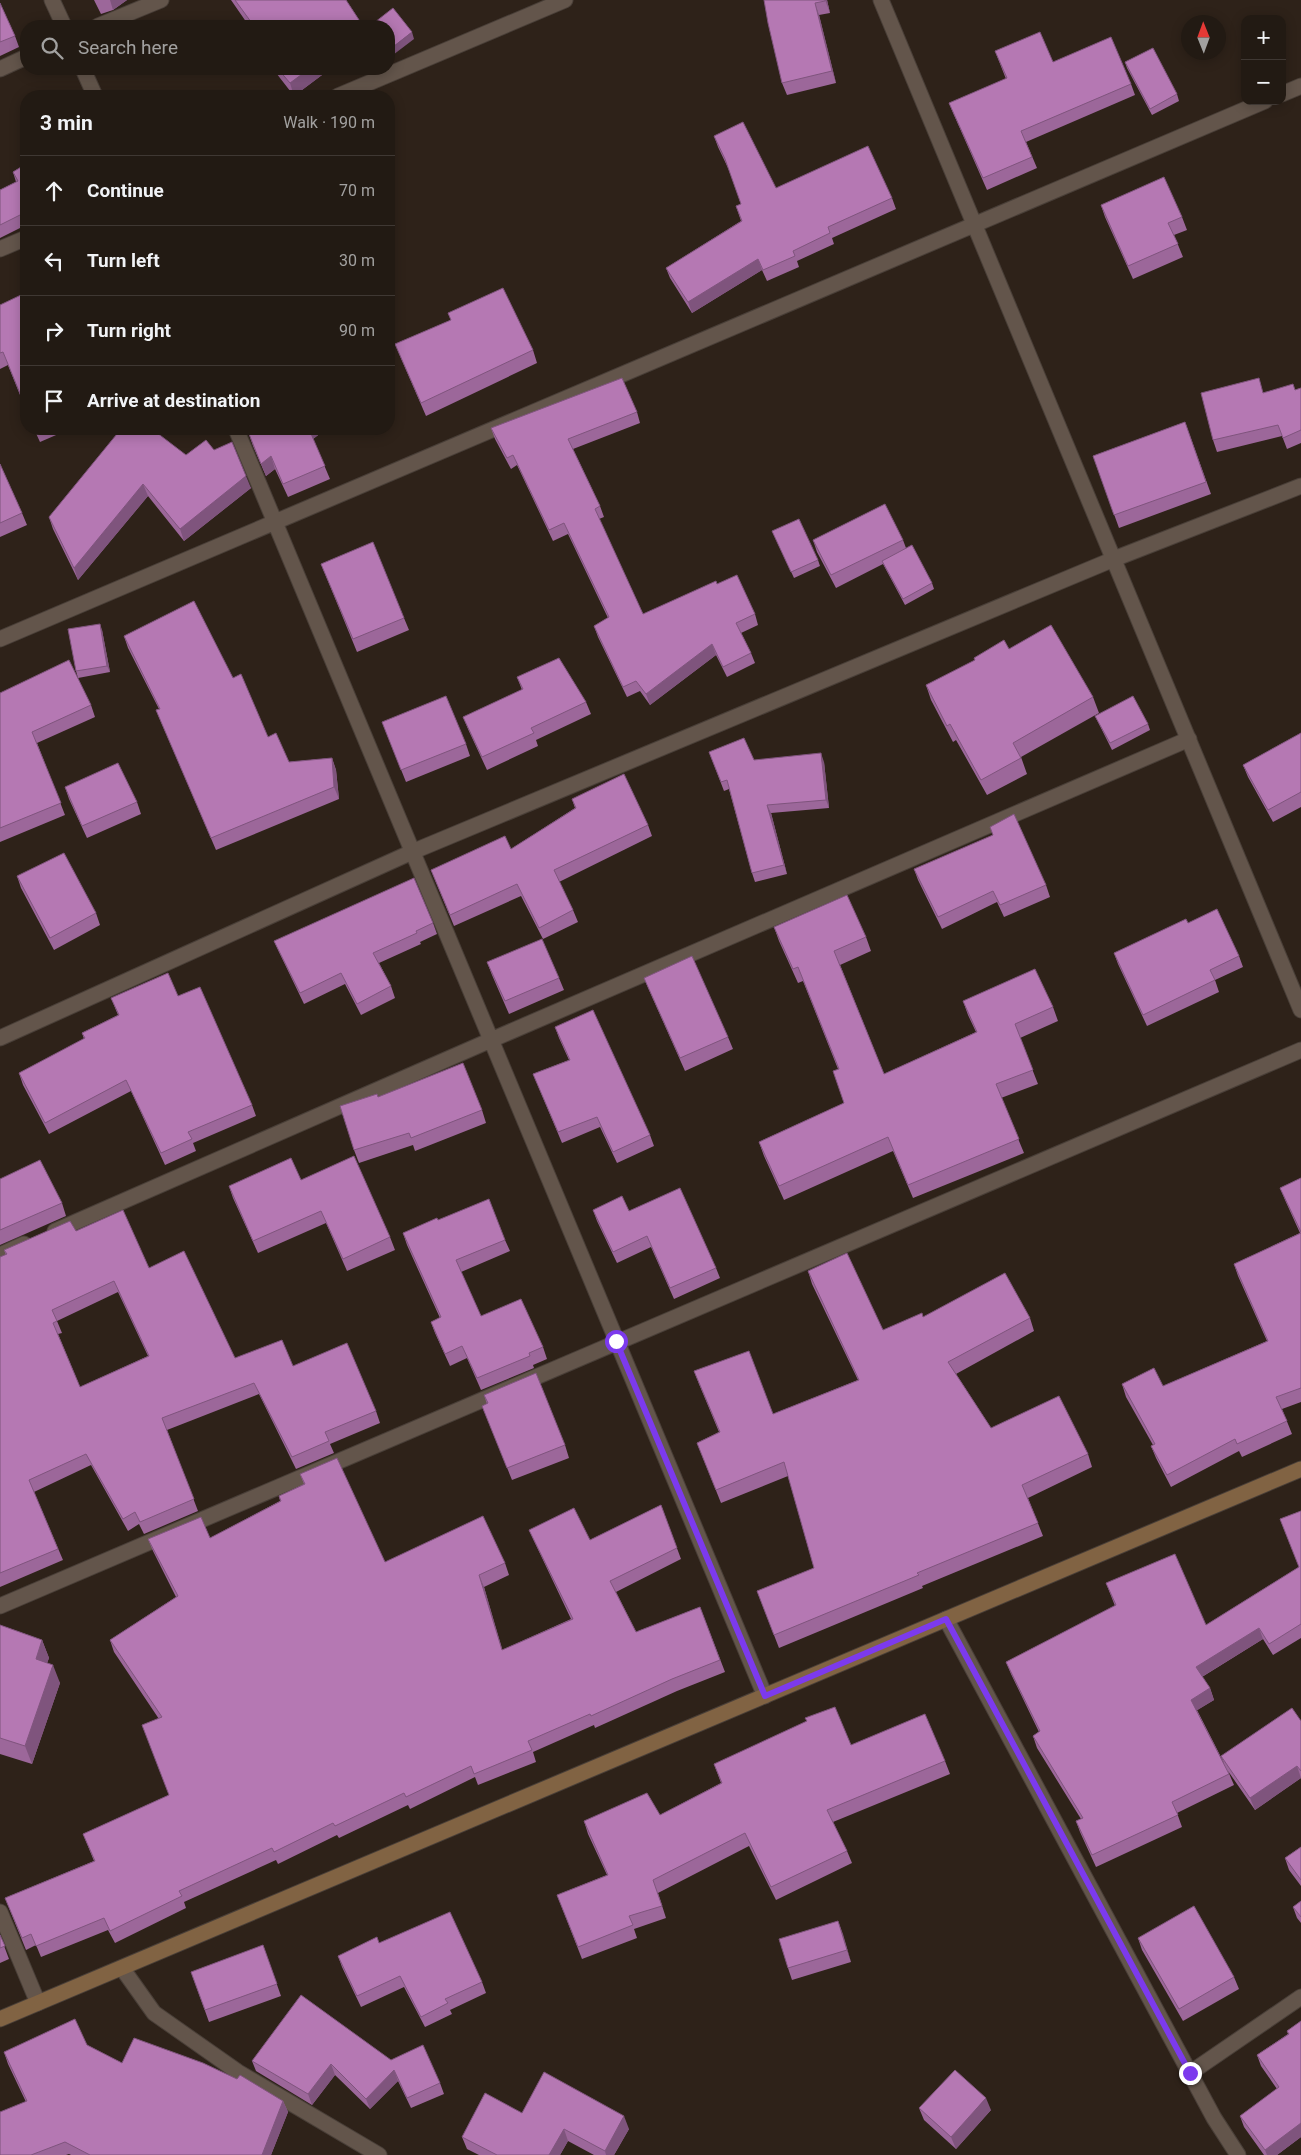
<!DOCTYPE html>
<html lang="en">
<head>
<meta charset="utf-8">
<style>
  :root { --surface:#221a13; --page:#2a231c; --text:#f1f3f6; --muted:#a2a1a0; --line:#3f3833 }
  body { margin:0; font-family:Roboto,sans-serif; background:var(--page); color:var(--text) }
  .controls { position:absolute; right:15px; top:15px; display:grid; overflow:hidden; border-radius:10px; box-shadow:0 2px 12px #0003 }
  .controls button { width:45px; height:45px; display:grid; place-items:center; padding:0; border:0; border-bottom:1px solid var(--line); background:var(--surface); color:var(--text); font:25px sans-serif }
  .compass { position:absolute; left:1181px; top:15px; width:45px; height:45px; border-radius:50%; background:var(--surface); box-shadow:0 2px 12px #0003; rotate:359deg }
  .stop { position:absolute; width:15px; height:15px; margin:-11px; border:4px solid #7c3aed; border-radius:50%; background:#fff }
  .stop.end { background:#7c3aed; border-color:#fff; box-shadow:0 1px 5px #0008 }
  .list { margin:0; padding:0; list-style:none }
  h2 { display:flex; justify-content:space-between; align-items:center; height:65px; margin:0; padding:0 20px; font-size:21px }
  h2 small { font-size:16px; font-weight:400; color:var(--muted) }
  .list li { display:grid; grid-template-columns:32px 1fr auto; gap:15px; align-items:center; box-sizing:border-box; height:70px; padding:0 20px; border-top:1px solid var(--line) }
  .list b { display:block; font-size:19px; white-space:nowrap }
  .list em { font-size:16px; font-style:normal; color:var(--muted) }
  .icon { flex:none; width:28px; height:28px; fill:none; stroke:currentColor; stroke-width:2; stroke-linecap:round; stroke-linejoin:round }
  .map { position:relative; flex:none; width:1301px; height:2155px; overflow:hidden }
  .search { position:absolute; background:var(--surface); box-shadow:0 2px 12px #0003; left:20px; top:20px; width:375px; height:55px; display:flex; align-items:center; gap:12px; box-sizing:border-box; padding:0 18px; border-radius:20px; color:var(--muted); font-size:19px }
  .panel { position:absolute; background:var(--surface); box-shadow:0 2px 12px #0003; left:20px; top:90px; width:375px; height:345px; border-radius:20px }
  .map>svg:first-child { display:block }
  .lines { fill:none; stroke-linecap:round; stroke-linejoin:round }
  .minor-casing { stroke:#493f38; stroke-width:17 }
  .secondary-casing { stroke:#493f38; stroke-width:17 }
  .minor { stroke:#63554b; stroke-width:15 }
  .secondary { stroke:#816343; stroke-width:15 }
  .wall { fill:#9c679a; fill-rule:evenodd }
  .shaded-wall { fill:#7f547d }
  .building { fill:#b578b3; stroke:#7f547d; fill-rule:evenodd }
  .route { stroke:#7c3aed; stroke-width:6 }
</style>
</head>
<body>
<div class="map">
<svg width="1301" height="2155" viewBox="0 0 1301 2155">
  <rect width="100%" height="100%" fill="#2e2219"/>
  <g class="lines">
    <defs>
      <path id="minor" d="M52 0 64 26
        M881 0 1301 1010
        M98 26 161 0
        M0 69 26 57
        M83 69 95 96
        M1282 94 1301 86
        M338 96 565 0
        M0 249 26 238
        M236 429 765 1696
        M0 639 1265 101
        M0 1038 412 852 1114 559 1301 486
        M55 1231 491 1040 1189 739
        M0 1255 24 1244
        M0 1606 1301 1050
        M946 1619 1214 2118 1238 2155
        M0 1912 38 2003
        M122 1968 154 2013 238 2072 379 2155
        M1190 2073 1301 1997"/>
      <path id="secondary" d="M0 2019 1301 1469"/>
    </defs>
    <use href="#minor" class="minor-casing"/>
    <use href="#secondary" class="secondary-casing"/>
    <use href="#minor" class="minor"/>
    <use href="#secondary" class="secondary"/>
  </g>
  <path class="wall" d="M94 0H127L113 10 101 14Z
    M231 0H346L363 26H249Z
    M764 0H827L830 13 819 15 836 83 787 95 782 83Z
    M0 3 15 36 19 47 0 56Z
    M995 51 1053 62 1131 84 1135 95 1026 142 1037 168 987 190 954 115 949 103 1006 79Z
    M1125 62 1177 94 1179 101 1152 115 1127 68Z
    M273 69H330L294 96Z
    M714 136 776 188 892 198 896 209 832 238 834 244 797 261 799 267 767 281 762 270 692 313 670 278 666 268 741 221 736 206 741 204 729 170 718 147Z
    M26 164V225L0 238V190L16 182 13 172Z
    M1101 205 1182 217 1187 230 1174 235 1183 257 1133 279 1105 217Z
    M26 304V410L8 365 0 369V305Z
    M448 313 533 350 537 363 426 416 400 356 395 344 451 320Z
    M1301 388V443L1287 449 1282 436 1217 452 1213 440 1264 392 1295 390Z
    M637 412 640 423 573 449 600 506 604 517 599 519 643 614 717 584 755 614 758 625 741 633 751 653 755 663 727 677 716 655 650 705 640 691 627 697 598 637 594 626 608 618 568 534 553 541 517 465 511 469 495 439 491 428Z
    M1185 422 1211 494 1119 528 1093 456Z
    M34 429H70L40 442Z
    M260 429H326L313 439 330 479 288 497 275 469 266 476 253 446 249 434Z
    M214 450 251 488 184 541 148 496 78 580 53 529 49 517 186 455Z
    M0 464 22 513 27 525 0 537Z
    M772 531 818 560 820 566 794 578Z
    M813 540H903L906 548 932 583 934 589 905 605 883 564 836 588 817 552Z
    M321 564 404 618 409 630 357 652Z
    M102 630 110 672 78 678 76 671Z
    M124 636 233 678 268 737 289 762 332 758 336 770 339 799 216 850 161 722 156 710 159 709 128 648Z
    M1009 649 1093 697 1099 713 1021 757 1027 774 987 795 956 740 953 742 931 700 926 685Z
    M517 677 586 702 591 714 536 740 538 746 487 770 468 729 463 717 522 690Z
    M0 693 91 705 95 717 37 743 65 815 0 842Z
    M1095 716 1148 724 1150 730 1112 750Z
    M382 722 466 744 470 756 406 782Z
    M1301 733V807L1273 822 1248 777 1243 765Z
    M709 752 754 760 824 762 829 808 771 813 787 874 755 882 752 873 729 789 724 791Z
    M65 787 137 802 141 814 87 838 69 799Z
    M572 799 648 825 652 836 559 882 573 910 578 922 543 939 521 896 454 926 431 870 511 849 575 808Z
    M914 869 1046 885 1050 897 1004 917 997 902 942 929 918 880Z
    M17 876 96 913 100 925 54 950 21 888Z
    M433 923 437 934 420 942 421 944 379 963 391 986 395 998 361 1015 345 984 304 1004 279 952 274 941Z
    M1188 923 1239 956 1243 967 1215 980 1219 992 1147 1026 1118 964 1114 953Z
    M774 927 866 937 871 951 840 965 884 1074 976 1032 968 1015 963 1001 1053 1007 1058 1021 1020 1038 1038 1084 1001 1098 1024 1153 913 1198 893 1151 784 1200 764 1156 759 1142 844 1103 838 1069 803 981 798 983 779 941Z
    M487 962 559 978 564 990 509 1014 492 975Z
    M644 978 728 1037 733 1049 685 1071 649 990Z
    M178 996 252 1105 256 1116 193 1143 196 1151 165 1165 131 1091 49 1134 23 1085 19 1073 84 1039 82 1033 118 1015 111 998Z
    M555 1027 650 1135 654 1146 617 1163 600 1127 562 1143 533 1074 569 1060 559 1038Z
    M378 1097 482 1110 486 1123 415 1151 413 1145 359 1163 354 1150Z
    M1301 1178V1402L1282 1409 1292 1434 1242 1457 1239 1451 1171 1487 1156 1458 1151 1446 1153 1445 1126 1397 1122 1384 1163 1386 1267 1341 1238 1276 1234 1264 1300 1233 1285 1200 1280 1188Z
    M0 1179 62 1203 66 1216 0 1245Z
    M301 1180 390 1237 395 1250 347 1271 326 1223 258 1253 233 1198 229 1186Z
    M593 1210 716 1268 720 1278 674 1299 651 1247 617 1263 597 1221Z
    M438 1220 505 1240 510 1251 461 1272 481 1316 543 1347 547 1359 533 1365 534 1368 481 1390 467 1358 450 1366 435 1333 431 1322 440 1318 407 1245 403 1233Z
    M76 1231 149 1268 235 1358 293 1366 376 1411 380 1423 330 1444 334 1453 296 1469 259 1394 167 1430 198 1511 144 1534 139 1524 128 1531 91 1465 34 1492 63 1560 0 1587V1257L6 1255 4 1250ZM118 1292 148 1356 80 1387 58 1334 62 1333 57 1321Z
    M808 1271 883 1330 923 1317 1030 1318 1034 1331 956 1374 991 1428 1088 1454 1092 1467 1028 1498 1043 1536 922 1586 923 1588 779 1648 757 1591 814 1568 788 1476 721 1503 697 1443 719 1432 699 1384 694 1371 773 1414 858 1380 812 1284Z
    M484 1395 565 1445 569 1458 512 1480 482 1406 487 1404Z
    M300 1474 385 1562 505 1563 509 1575 484 1587 502 1650 571 1619 534 1541 529 1530 590 1540 661 1505 681 1559 616 1592 636 1632 700 1607 725 1672 677 1691 595 1728 594 1725 533 1752 536 1762 478 1785 475 1777 410 1809 408 1805 339 1838 337 1835 278 1864 276 1860 184 1902 186 1908 115 1943 108 1930 41 1957 36 1945 26 1950 5 1898 94 1861 83 1834 169 1795 159 1719 114 1652 110 1640 176 1597 153 1551 148 1539 210 1538 280 1501 279 1496 304 1484Z
    M1301 1511V1638L1273 1655 1263 1639 1202 1677 1210 1688 1214 1700 1197 1710 1224 1763 1221 1756 1301 1721V1778L1255 1810 1228 1771 1234 1785 1177 1813 1182 1827 1096 1867 1080 1832 1076 1821 1081 1819 1037 1748 1033 1736 1039 1732 1011 1674 1006 1662 1115 1606 1106 1583 1206 1625 1299 1567 1280 1519Z
    M0 1625 42 1640 49 1658 47 1663 60 1683 32 1764 0 1754Z
    M851 1745 945 1761 950 1774 833 1822 847 1851 852 1863 776 1900 749 1846 658 1893 666 1918 634 1929 637 1938 582 1959 557 1895 607 1875 588 1834 584 1821 660 1815 721 1783 714 1764Z
    M1301 1847V1886L1289 1870 1285 1858Z
    M1301 1901V1923L1297 1918 1293 1907Z
    M838 1921 851 1962 792 1980 788 1968Z
    M0 1935 9 1959 0 1963Z
    M1138 1938 1234 1977 1239 1989 1183 2021 1142 1950Z
    M379 1943 482 1982 486 1993 450 2010 452 2014 425 2027 404 1987 361 2007 342 1967 338 1956Z
    M263 1945 281 1996 209 2022 191 1972Z
    M1301 2021V2137L1277 2155H1264L1244 2127 1240 2116 1277 2089 1261 2066 1257 2055 1288 2034 1287 2031Z
    M87 2045 122 2063 237 2079 283 2101 288 2112 271 2155H71L69 2154 66 2155H0L26 2102 8 2064 4 2052Z
    M391 2060 440 2083 444 2094 411 2108 398 2081 370 2109 335 2075 312 2105 256 2071 252 2061Z
    M919 2108 991 2110 956 2149 924 2120Z
    M522 2113 629 2129 614 2155H594L568 2141 560 2155H479L467 2149 462 2137Z"/>
  <path class="shaded-wall" d="M110 0H127L113 10Z
    M825 0H827L830 13Z
    M815 3 819 15 836 83 832 71Z
    M412 32 414 39 389 58V50Z
    M309 69H330L294 96 290 83Z
    M758 259 762 270 692 313 688 302Z
    M309 429H326L313 439Z
    M271 456 275 469 266 476 261 464Z
    M246 476 251 488 184 541 180 529Z
    M143 484 148 496 78 580 74 568Z
    M100 624 102 630 110 672 107 666Z
    M712 644 716 655 650 705 646 694Z
    M821 753 824 762 829 808 826 800Z
    M332 758 336 770 339 799 334 787Z
    M767 805 771 813 787 874 784 865Z
    M479 1575 484 1587 506 1662 502 1650Z
    M1259 1628 1263 1639 1200 1678 1196 1667Z
    M42 1640 49 1658 42 1677 36 1659Z
    M53 1665 60 1683 32 1764 25 1746Z
    M1210 1688 1214 1700 1196 1711 1191 1700Z
    M1297 1766 1301 1778 1255 1810 1250 1798Z
    M838 1921 843 1934 851 1962 847 1950Z
    M331 2064 335 2075 312 2105 308 2094Z
    M394 2070 398 2081 370 2109 366 2099Z
    M986 2098 991 2110 956 2149 951 2137Z
    M283 2101 288 2112 271 2155H262Z
    M624 2116 629 2129 614 2155H606L605 2151Z
    M1301 2123V2137L1277 2155H1267L1265 2150Z
    M564 2129 568 2141 560 2155H549Z"/>
  <path class="building" d="M235 0H346L363 26H254Z
    M764 0H825V1L815 3 832 71 782 83 768 23Z
    M0 3 15 36 0 42Z
    M393 8 412 32 389 50V26H370Z
    M1040 32 1053 62 1111 37 1131 84 1021 131 1032 157 983 178 949 103 1007 78 995 51Z
    M1153 48 1177 94 1150 109 1125 62Z
    M278 69H309L290 83Z
    M743 122 776 188 868 146 892 198 828 227 830 233 793 251 795 256 763 270 758 259 688 302 666 268 742 221 736 206 741 204 725 159 714 136Z
    M26 164V212L0 225V190L18 181 13 172Z
    M1164 177 1182 217 1168 223 1178 244 1128 266 1101 205Z
    M503 288 533 350 421 403 395 344 451 320 448 313Z
    M21 295 26 304V408L3 352 0 353V305Z
    M622 378 637 412 568 439 600 506 595 509 643 614 716 581 717 584 737 575 755 614 736 623 751 653 723 667 712 644 646 694 636 681 623 687 594 626 609 617 564 523 549 530 513 455 507 458 491 428Z
    M1259 378 1263 393 1293 384 1295 390 1301 388V430L1283 438 1278 425 1213 440 1201 393Z
    M1185 422 1206 482 1114 515 1093 456Z
    M121 429H152L186 455 206 440 214 450 232 442 246 476 180 529 143 484 74 568 49 517Z
    M260 429H309L325 466 283 484 271 456 261 464 249 434Z
    M0 464 22 513 0 523Z
    M885 504 903 540 831 575 813 540Z
    M799 519 818 560 791 572 772 531Z
    M373 542 404 618 353 639 321 564Z
    M912 545 932 583 903 599 882 561Z
    M194 601 233 678 241 674 268 737 276 733 289 762 332 758 334 787 211 838 156 710 160 709 124 636Z
    M100 624 107 666 76 671 68 629Z
    M1051 625 1093 697 1013 743 1021 758 981 780 950 724 947 726 926 685 975 660 974 658 1004 640 1009 649Z
    M559 658 586 702 531 728 534 733 482 757 463 717 523 689 517 677Z
    M69 660 91 705 32 732 61 803 0 828V693Z
    M446 696 466 744 401 770 382 722Z
    M1133 696 1148 724 1110 743 1095 716Z
    M1301 733V792L1268 810 1243 765Z
    M744 738 754 760 821 753 826 800 767 805 784 865 752 873 727 780 721 782 709 752Z
    M118 763 137 802 82 826 65 787Z
    M624 774 648 825 554 870 573 910 539 928 517 884 450 915 431 870 505 836 511 849 576 808 572 799Z
    M1014 814 1046 885 1000 905 993 891 938 917 914 869 993 835 990 827Z
    M64 853 96 913 50 938 17 876Z
    M414 878 433 923 416 931 417 933 373 953 391 986 357 1004 341 973 300 993 274 941Z
    M847 895 866 937 834 951 884 1074 977 1032 963 1001 1035 969 1053 1007 1015 1024 1033 1070 996 1084 1019 1139 908 1185 888 1137 779 1186 759 1142 844 1103 833 1071 839 1069 798 967 793 969 774 927Z
    M1217 909 1239 956 1210 970 1215 980 1143 1015 1114 953 1186 919 1188 923Z
    M542 939 559 978 505 1001 487 962Z
    M692 956 728 1037 680 1058 644 978Z
    M168 973 178 996 200 987 252 1105 188 1132 192 1139 161 1153 126 1080 45 1123 19 1073 85 1038 82 1033 119 1015 111 998Z
    M593 1010 650 1135 613 1152 597 1117 558 1132 533 1074 570 1060 555 1027Z
    M463 1063 482 1110 411 1138 409 1133 354 1150 340 1106 377 1094 378 1097Z
    M354 1156 390 1237 343 1259 321 1211 253 1241 229 1186 291 1158 301 1180Z
    M40 1160 62 1203 0 1230V1179Z
    M1301 1178V1232L1280 1188Z
    M680 1188 716 1268 670 1288 647 1236 613 1252 593 1210 622 1196 629 1211Z
    M489 1199 505 1240 456 1260 481 1316 521 1299 543 1347 529 1353 530 1356 477 1378 462 1346 445 1354 431 1322 441 1317 403 1233 437 1218 438 1220Z
    M123 1210 149 1268 184 1251 235 1358 282 1340 293 1366 347 1343 376 1411 325 1432 329 1441 292 1457 254 1383 162 1418 194 1499 140 1522 135 1512 123 1519 86 1454 29 1480 58 1549 0 1573V1257L7 1254 4 1250 70 1221 76 1231ZM114 1281 149 1356 80 1387 53 1323 57 1321 52 1310Z
    M1301 1233V1388L1276 1397 1287 1421 1237 1444 1235 1439 1167 1475 1151 1446 1155 1444 1122 1384 1154 1368 1163 1386 1268 1341 1234 1264Z
    M847 1253 883 1330 922 1313 923 1317 1005 1273 1030 1318 948 1362 991 1428 1059 1396 1088 1454 1022 1485 1038 1523 917 1573 919 1575 774 1635 757 1591 814 1568 784 1462 716 1490 697 1443 720 1432 694 1371 749 1351 773 1414 859 1380 808 1271Z
    M536 1373 565 1445 507 1468 482 1406 488 1403 484 1395Z
    M337 1458 385 1562 483 1516 505 1563 479 1575 502 1650 573 1619 529 1530 574 1508 590 1540 661 1505 677 1548 610 1581 636 1632 700 1607 720 1660 672 1679 591 1716 590 1714 528 1741 532 1750 474 1774 471 1766 406 1797 404 1793 335 1826 333 1823 274 1852 272 1848 179 1891 182 1896 110 1931 104 1918 36 1946 31 1934 22 1938 5 1898 95 1861 83 1834 169 1795 142 1725 162 1717 110 1640 178 1596 148 1539 201 1517 210 1538 281 1501 279 1496 305 1484 300 1474Z
    M1301 1511V1624L1269 1644 1259 1628 1196 1667 1210 1688 1191 1700 1229 1774 1172 1802 1178 1815 1092 1855 1076 1821 1083 1818 1033 1736 1040 1731 1006 1662 1116 1605 1106 1583 1175 1554 1206 1625 1299 1567 1280 1519Z
    M0 1625 42 1640 36 1659 53 1665 25 1746 0 1738Z
    M835 1707 851 1745 925 1714 945 1761 827 1810 847 1851 771 1887 745 1833 653 1880 662 1906 629 1916 633 1925 578 1947 557 1895 608 1875 584 1821 647 1793 660 1815 722 1783 714 1764 807 1721 805 1718Z
    M1292 1708 1301 1721V1771L1297 1766 1250 1798 1221 1756Z
    M1301 1847V1880L1285 1858Z
    M1301 1901V1917L1293 1907Z
    M1194 1906 1234 1977 1179 2009 1138 1938Z
    M450 1912 482 1982 445 1999 448 2003 421 2017 400 1976 357 1996 338 1956 377 1937 379 1943Z
    M838 1921 847 1950 788 1968 779 1939Z
    M0 1935 5 1946 0 1948Z
    M263 1945 277 1984 205 2010 191 1972Z
    M301 1995 391 2060 423 2045 440 2083 407 2098 394 2070 366 2099 331 2064 308 2094 252 2061Z
    M75 2019 87 2045 122 2063 134 2038 203 2063 237 2079 240 2075 283 2101 262 2155H90L65 2142 31 2155H0V2112L27 2101 4 2052Z
    M1301 2021V2123L1265 2150 1240 2116 1279 2087 1257 2055 1289 2034 1287 2031Z
    M955 2070 986 2098 951 2137 919 2108Z
    M544 2072 624 2116 605 2151 564 2129 549 2155H497L462 2137 485 2093 522 2113Z"/>
  <g class="lines">
    <path class="route" d="M616 1341 765 1696 946 1619 1190 2073"/>
  </g>
</svg>
<div class="controls">
<button>+</button>
<button>−</button>
</div>
<svg class="compass" viewBox="-18 -18 36 36"><path d="M0-13l5 13h-10z" fill="#e53935"/><path d="M0 13l5-13h-10z" fill="#a2a1a0"/></svg>
<div class="stop" style="left:616px;top:1341px"></div>
<div class="stop end" style="left:1190px;top:2073px"></div>
<div class="search"><svg class="icon" aria-label="search" viewBox="0 0 24 24"><circle cx="10" cy="10" r="6"/><path d="M15 15l6 6"/></svg>Search here</div>
<section class="panel">
<h2>3 min<small>Walk · 190 m</small></h2>
<ul class="list">
<li><svg class="icon" aria-label="ahead" viewBox="0 0 24 24"><path d="M12 20V5M6 11l6-6 6 6"/></svg><div><b>Continue</b></div><em>70 m</em></li>
<li><svg class="icon" aria-label="left" viewBox="0 0 24 24"><path d="M17 20v-9H6M10 6l-5 5 5 5"/></svg><div><b>Turn left</b></div><em>30 m</em></li>
<li><svg class="icon" aria-label="right" viewBox="0 0 24 24"><path d="M7 20v-9h11M14 6l5 5-5 5"/></svg><div><b>Turn right</b></div><em>90 m</em></li>
<li><svg class="icon" aria-label="arrive" viewBox="0 0 24 24"><path d="M6 21V4h12l-3 4 3 4H6"/></svg><div><b>Arrive at destination</b></div></li>
</ul>
</section>
</div>
</body>
</html>
